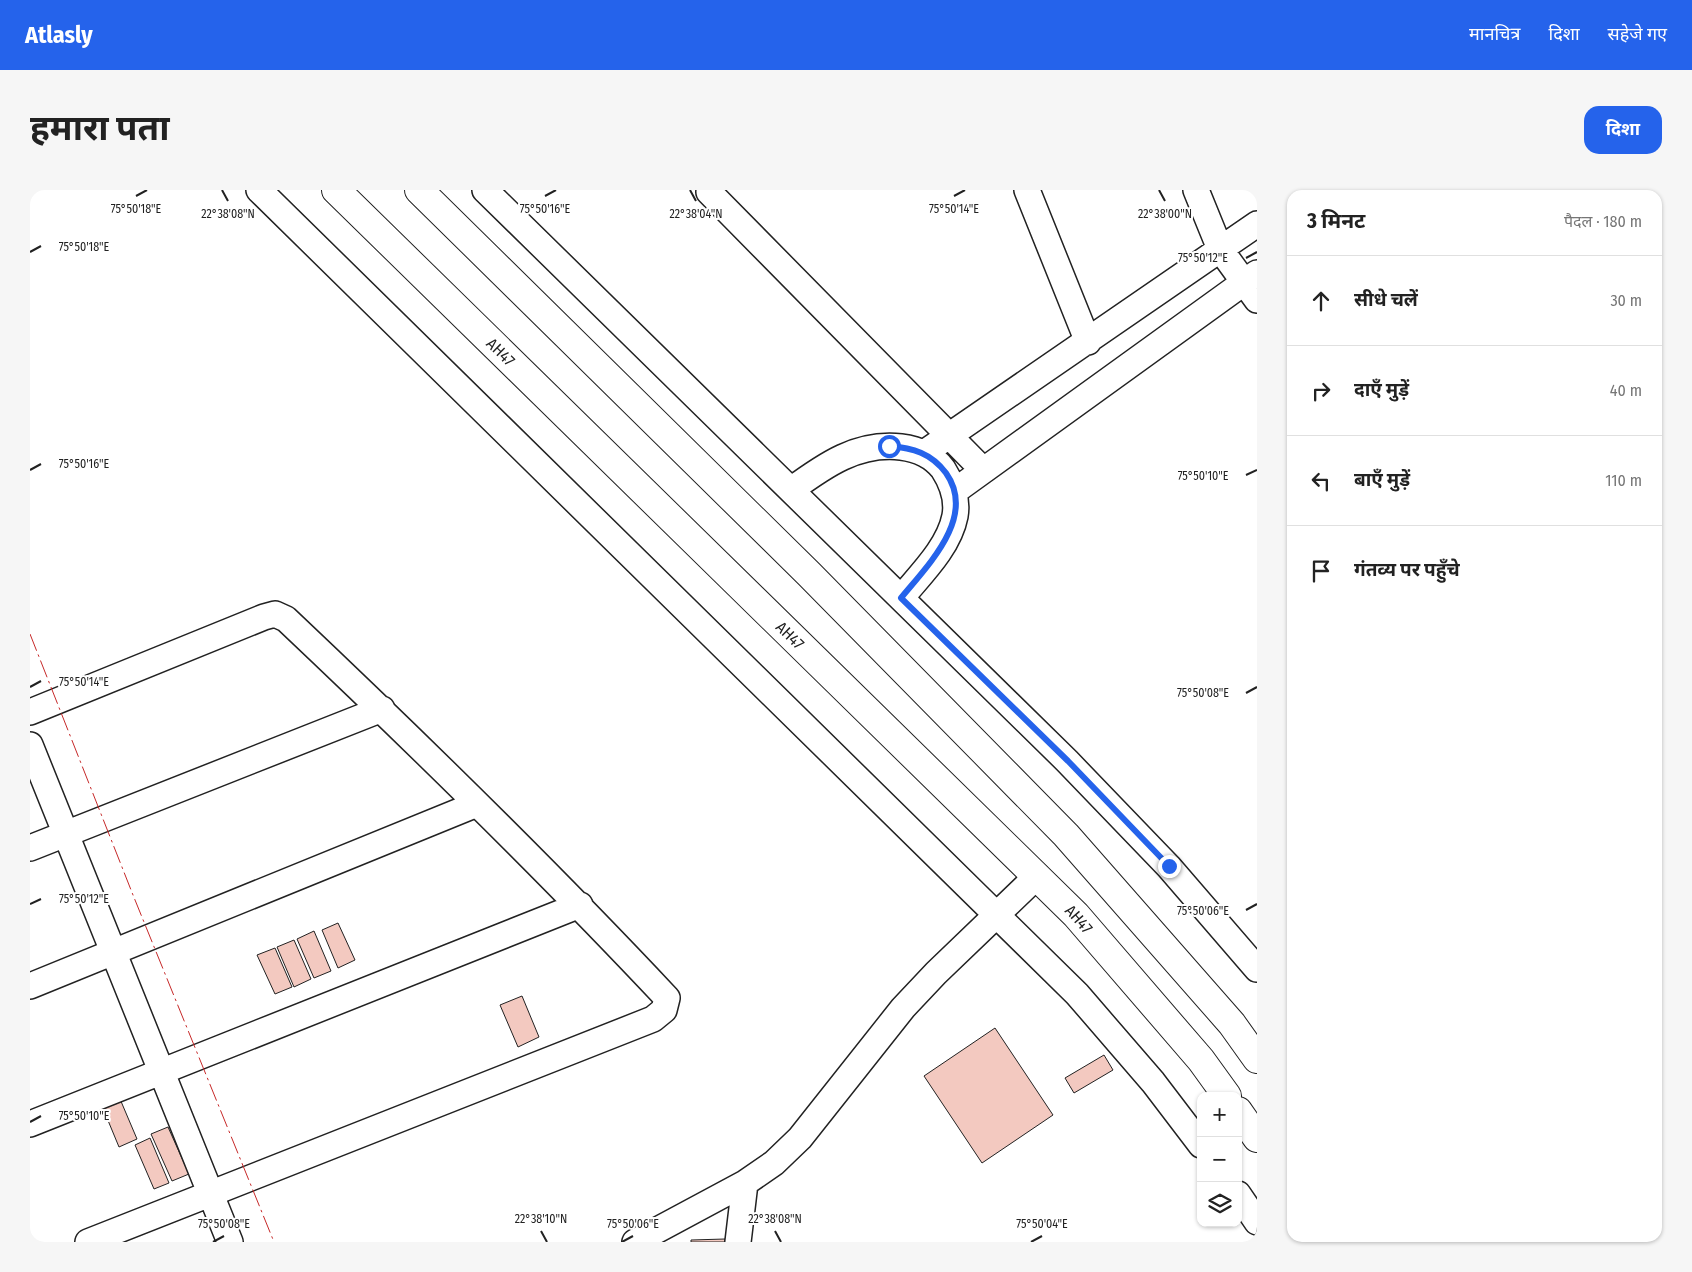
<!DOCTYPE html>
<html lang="hi">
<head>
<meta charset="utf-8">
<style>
  :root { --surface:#fff; --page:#f6f6f6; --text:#222; --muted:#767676; --line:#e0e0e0; --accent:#2563eb }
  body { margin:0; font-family:"Fira Sans Condensed","Noto Sans Devanagari",sans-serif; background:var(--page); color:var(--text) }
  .controls { position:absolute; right:15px; bottom:15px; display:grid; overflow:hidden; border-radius:10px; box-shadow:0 1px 4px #0004 }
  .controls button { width:45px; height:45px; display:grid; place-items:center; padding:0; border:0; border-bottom:1px solid var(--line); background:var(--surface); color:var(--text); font:25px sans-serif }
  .stop { position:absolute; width:15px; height:15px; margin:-11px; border:4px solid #2563eb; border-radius:50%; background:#fff }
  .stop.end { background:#2563eb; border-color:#fff; box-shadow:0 1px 5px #0008 }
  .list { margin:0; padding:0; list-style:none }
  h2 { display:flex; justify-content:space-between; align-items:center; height:65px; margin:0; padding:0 20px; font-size:21px }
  h2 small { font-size:16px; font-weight:400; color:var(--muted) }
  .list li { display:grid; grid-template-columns:32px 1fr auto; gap:15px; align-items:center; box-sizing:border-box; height:90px; padding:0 20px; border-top:1px solid var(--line) }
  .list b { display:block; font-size:19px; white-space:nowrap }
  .list em { font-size:16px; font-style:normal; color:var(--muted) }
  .icon { flex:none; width:28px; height:28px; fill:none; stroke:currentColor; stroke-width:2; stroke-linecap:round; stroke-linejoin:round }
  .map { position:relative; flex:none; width:1227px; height:1052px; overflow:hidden; border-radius:15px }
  header { display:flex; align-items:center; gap:30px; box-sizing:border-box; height:70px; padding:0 25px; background:var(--accent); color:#fff }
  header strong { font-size:24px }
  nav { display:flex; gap:28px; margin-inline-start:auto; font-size:18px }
  .intro { display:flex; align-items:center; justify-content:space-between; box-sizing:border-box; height:120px; padding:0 30px }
  h1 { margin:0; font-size:35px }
  .button { padding:12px 22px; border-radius:15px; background:var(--accent); color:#fff; font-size:18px; font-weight:700 }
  main { display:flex; gap:30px; padding:0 30px }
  aside { flex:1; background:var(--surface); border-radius:15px; box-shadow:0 1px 4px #0004 }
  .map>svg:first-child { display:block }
  .building { fill:#f3c9c0; stroke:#222 }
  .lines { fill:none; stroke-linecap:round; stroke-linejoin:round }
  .minor-casing { stroke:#222; stroke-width:28 }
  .highway-casing { stroke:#222; stroke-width:30 }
  .minor { stroke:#fff; stroke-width:25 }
  .highway { stroke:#fff; stroke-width:28 }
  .power { stroke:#c62828; stroke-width:1; stroke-dasharray:18 4 2.5 4; stroke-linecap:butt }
  .route { stroke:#2563eb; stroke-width:6 }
  .ticks { fill:none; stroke:#222; stroke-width:2 }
  .labels { text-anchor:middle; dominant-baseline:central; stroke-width:4; stroke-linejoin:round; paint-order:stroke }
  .street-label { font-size:16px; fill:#222; stroke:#fff }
  .ticks-label { font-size:12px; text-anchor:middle; fill:#222; stroke:#fff; stroke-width:4; stroke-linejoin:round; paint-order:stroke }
</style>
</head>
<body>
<header>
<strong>Atlasly</strong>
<nav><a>मानचित्र</a><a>दिशा</a><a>सहेजे गए</a></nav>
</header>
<div class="intro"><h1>हमारा पता</h1><a class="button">दिशा</a></div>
<main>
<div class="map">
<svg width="1227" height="1052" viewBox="0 0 1227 1052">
  <rect width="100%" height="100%" fill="#fff"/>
  <path class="building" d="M308 733 325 770 308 778 292 740Z
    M284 741 301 781 284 788 267 749Z
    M264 750 281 789 264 797 247 757Z
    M245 758 262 797 245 804 227 765Z
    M492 806 509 847 488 857 470 815Z
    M965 838 1023 925 952 973 894 886Z
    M1074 865 1083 880 1044 903 1035 888Z
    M90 909 107 949 89 957 72 916Z
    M138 937 159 984 142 991 121 944Z
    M120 948 139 993 124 999 105 955Z
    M695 1049V1052H661V1050Z"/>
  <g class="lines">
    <defs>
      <path id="minor" d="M229 0 1047 804 1123 892 1171 955
        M455 0 1037 571 1139 677 1227 779
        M997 0 1058 152
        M1166 0 1190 59 1227 110
        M679 2 953 280
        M894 263 1227 34
        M761 300C795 275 828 252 871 257 887 259 903 266 913 279 922 293 928 309 925 326 919 357 891 384 871 408
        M925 301 1227 83
        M0 522 234 427 245 424 256 429C386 552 514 677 637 808L634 820 623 829 58 1052
        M0 555 200 1052
        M0 658 352 519
        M0 796 447 614
        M0 934 550 715
        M1208 1004 1227 1032
        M605 1052 715 993 744 973 770 948 873 818 906 783 1007 686
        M708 1052 715 993"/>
      <g id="highway">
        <path id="s1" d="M306 0 1046 725 1171 870 1197 906"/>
        <path d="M389 0 779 384 1036 645 1202 834 1227 869"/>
        <path d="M1208 921 1227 948"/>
      </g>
    </defs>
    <use href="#minor" class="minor-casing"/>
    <use href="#highway" class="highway-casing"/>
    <use href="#minor" class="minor"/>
    <use href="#highway" class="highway"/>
    <path class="power" d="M0 444 103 705 244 1052"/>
  </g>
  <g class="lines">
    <path class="route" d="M859 256C883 258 901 263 916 283 947 327 898 375 871 408L1038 571 1139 676"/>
  </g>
  <path class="ticks" d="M192 0 198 11M660 0 666 11M1129 0 1135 11M106 6 117 0M515 6 526 0M924 6 935 0M0 62 11 56M1216 68 1227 62M0 280 11 274M1216 285 1227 280M0 497 11 491M1216 503 1227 497M0 714 11 709M1216 720 1227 714M0 932 11 926M511 1041 517 1052M745 1041 751 1052M183 1052 194 1046M592 1052 603 1046M1001 1052 1012 1046"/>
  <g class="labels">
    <g class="street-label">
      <text stroke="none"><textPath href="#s1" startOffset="231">AH47</textPath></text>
      <text stroke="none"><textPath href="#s1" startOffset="636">AH47</textPath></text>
      <text stroke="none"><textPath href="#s1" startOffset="1041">AH47</textPath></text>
    </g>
  </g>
  <g class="ticks-label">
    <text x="106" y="23">75°50'18"E</text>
    <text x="515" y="23">75°50'16"E</text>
    <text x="924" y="23">75°50'14"E</text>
    <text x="198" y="28">22°38'08"N</text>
    <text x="666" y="28">22°38'04"N</text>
    <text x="1135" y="28">22°38'00"N</text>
    <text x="54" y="61">75°50'18"E</text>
    <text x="1173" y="72">75°50'12"E</text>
    <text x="54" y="278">75°50'16"E</text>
    <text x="1173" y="290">75°50'10"E</text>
    <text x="54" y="496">75°50'14"E</text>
    <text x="1173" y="507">75°50'08"E</text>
    <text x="54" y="713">75°50'12"E</text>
    <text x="1173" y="725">75°50'06"E</text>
    <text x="54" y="930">75°50'10"E</text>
    <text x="511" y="1033">22°38'10"N</text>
    <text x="745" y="1033">22°38'08"N</text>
    <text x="194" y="1038">75°50'08"E</text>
    <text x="603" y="1038">75°50'06"E</text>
    <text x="1012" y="1038">75°50'04"E</text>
  </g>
</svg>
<div class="controls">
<button>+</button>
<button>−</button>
<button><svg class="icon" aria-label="layers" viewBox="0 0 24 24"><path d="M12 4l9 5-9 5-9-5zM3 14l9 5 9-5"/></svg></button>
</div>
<div class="stop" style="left:859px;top:256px"></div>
<div class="stop end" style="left:1139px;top:676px"></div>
</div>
<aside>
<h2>3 मिनट<small>पैदल · 180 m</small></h2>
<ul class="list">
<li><svg class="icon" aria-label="ahead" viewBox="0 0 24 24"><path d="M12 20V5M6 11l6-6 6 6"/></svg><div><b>सीधे चलें</b></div><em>30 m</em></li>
<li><svg class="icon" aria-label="right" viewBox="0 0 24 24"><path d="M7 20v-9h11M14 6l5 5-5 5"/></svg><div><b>दाएँ मुड़ें</b></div><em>40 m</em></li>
<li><svg class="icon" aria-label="left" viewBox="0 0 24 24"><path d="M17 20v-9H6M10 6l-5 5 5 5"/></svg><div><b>बाएँ मुड़ें</b></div><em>110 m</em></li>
<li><svg class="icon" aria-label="arrive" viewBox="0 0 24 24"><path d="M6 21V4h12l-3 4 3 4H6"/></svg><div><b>गंतव्य पर पहुँचे</b></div></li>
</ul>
</aside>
</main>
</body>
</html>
